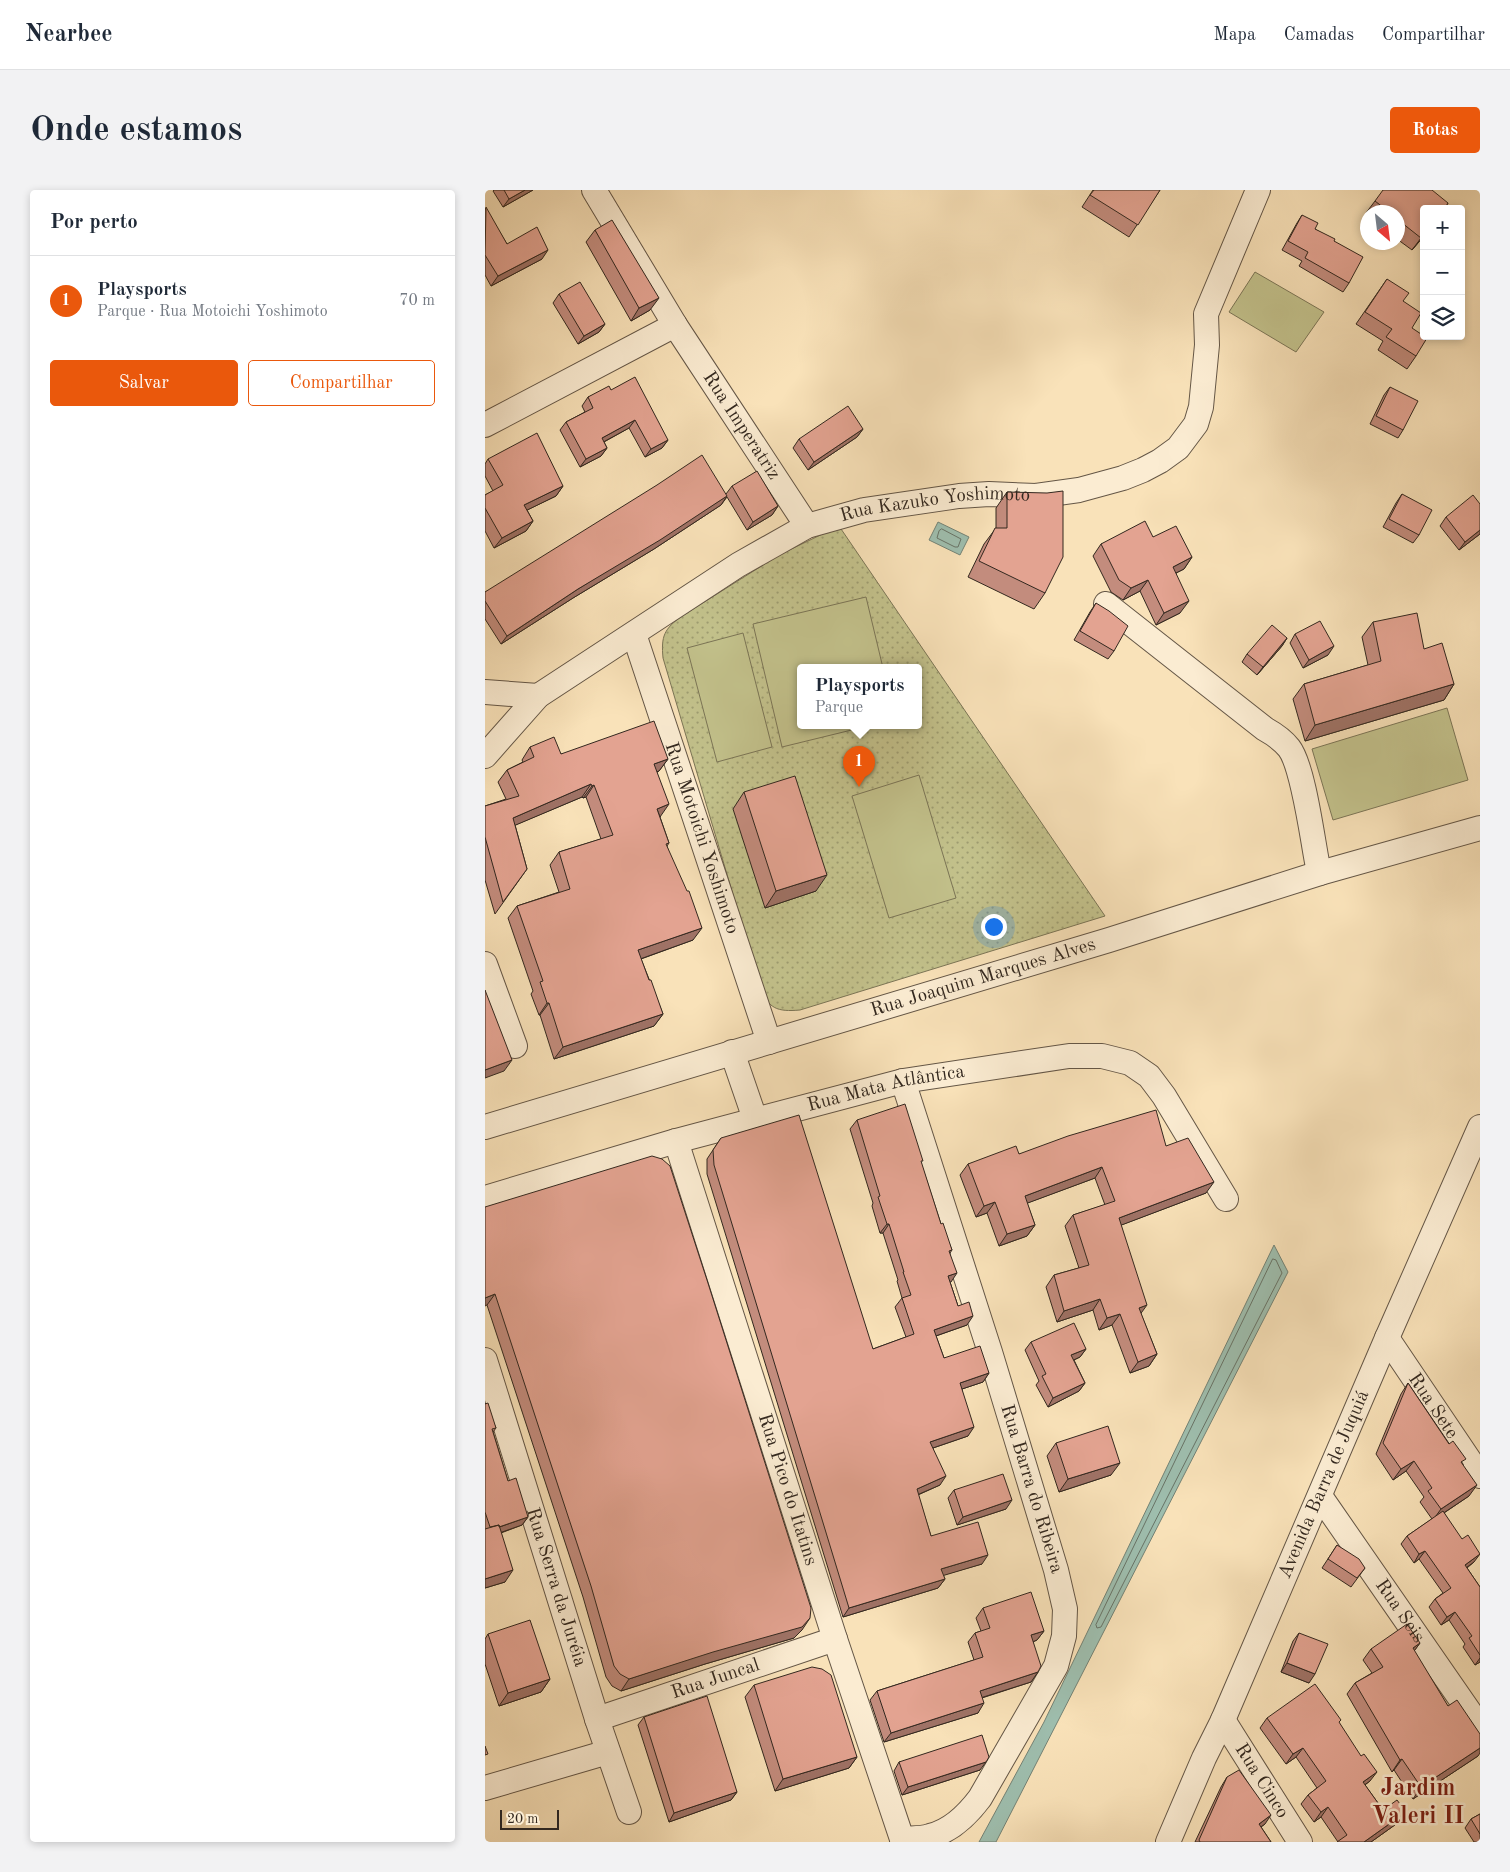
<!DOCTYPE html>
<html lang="pt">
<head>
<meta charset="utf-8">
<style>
  :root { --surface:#fff; --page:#f2f2f3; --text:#1f2937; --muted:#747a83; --line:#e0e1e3; --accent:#ea580c }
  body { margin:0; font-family:"Old Standard TT",serif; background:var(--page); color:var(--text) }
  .controls { position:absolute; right:15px; top:15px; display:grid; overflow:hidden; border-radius:5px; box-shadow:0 2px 8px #0003 }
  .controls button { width:45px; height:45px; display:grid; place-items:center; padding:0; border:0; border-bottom:1px solid var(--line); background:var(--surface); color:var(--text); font:25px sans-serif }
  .compass { position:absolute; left:875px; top:15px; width:45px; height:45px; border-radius:50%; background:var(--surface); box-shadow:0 2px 8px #0003; rotate:152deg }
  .scale { position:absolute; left:15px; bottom:12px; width:59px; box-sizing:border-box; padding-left:5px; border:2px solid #33281f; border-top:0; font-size:14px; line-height:18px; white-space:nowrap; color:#33281f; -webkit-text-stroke:4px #fbecd2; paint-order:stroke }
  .you { position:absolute; left:508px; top:736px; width:18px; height:18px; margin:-12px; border:4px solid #fff; border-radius:50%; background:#1a73e8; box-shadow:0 0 0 8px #1a73e833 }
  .badge { display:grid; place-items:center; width:32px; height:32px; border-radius:50%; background:var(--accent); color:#fff; font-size:16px; font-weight:700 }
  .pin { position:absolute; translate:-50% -41px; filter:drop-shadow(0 1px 2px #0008) }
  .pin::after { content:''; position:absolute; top:26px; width:18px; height:15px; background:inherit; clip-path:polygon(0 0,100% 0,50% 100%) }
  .popup { position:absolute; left:312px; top:474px; width:125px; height:65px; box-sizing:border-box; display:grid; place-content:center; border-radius:5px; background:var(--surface); filter:drop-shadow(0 1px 4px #0005); font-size:16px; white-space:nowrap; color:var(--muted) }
  .popup b { font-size:19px; color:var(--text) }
  .popup::after { content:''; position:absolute; left:50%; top:100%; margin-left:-10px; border:10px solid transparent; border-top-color:var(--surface) }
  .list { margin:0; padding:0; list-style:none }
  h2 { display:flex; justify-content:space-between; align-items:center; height:65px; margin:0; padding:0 20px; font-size:21px }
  h2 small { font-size:16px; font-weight:400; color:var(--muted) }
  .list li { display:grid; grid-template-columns:32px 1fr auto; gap:15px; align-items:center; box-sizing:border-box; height:90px; padding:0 20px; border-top:1px solid var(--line) }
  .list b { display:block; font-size:19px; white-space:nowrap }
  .list p { margin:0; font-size:16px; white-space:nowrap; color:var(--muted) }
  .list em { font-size:16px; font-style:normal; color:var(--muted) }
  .actions { display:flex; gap:10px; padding:15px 20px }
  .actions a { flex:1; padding:11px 0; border:1px solid var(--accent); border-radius:5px; text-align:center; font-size:18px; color:var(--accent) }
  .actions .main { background:var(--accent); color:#fff }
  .icon { flex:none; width:28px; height:28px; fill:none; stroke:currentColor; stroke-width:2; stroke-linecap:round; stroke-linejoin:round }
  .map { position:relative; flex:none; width:995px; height:1652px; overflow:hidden; border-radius:5px }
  header { display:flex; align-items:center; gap:30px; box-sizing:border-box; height:70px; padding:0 25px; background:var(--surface); border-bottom:1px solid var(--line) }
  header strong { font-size:24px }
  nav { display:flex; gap:28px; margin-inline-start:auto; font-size:18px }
  .intro { display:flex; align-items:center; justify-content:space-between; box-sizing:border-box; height:120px; padding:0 30px }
  h1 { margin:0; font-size:35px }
  .button { padding:12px 22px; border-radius:5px; background:var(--accent); color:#fff; font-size:18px; font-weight:700 }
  main { display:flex; gap:30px; padding:0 30px }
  aside { flex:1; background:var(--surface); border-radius:5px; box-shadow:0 2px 8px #0003 }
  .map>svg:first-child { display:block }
  .park { fill:url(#park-dots); stroke:#7b7556; fill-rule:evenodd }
  .pitch { fill:#c3c28c; stroke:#7b7556 }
  .water { fill:#9ebeae; stroke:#738275 }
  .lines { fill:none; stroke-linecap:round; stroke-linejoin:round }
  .shore { stroke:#687366; stroke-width:1 }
  .minor-casing { stroke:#645646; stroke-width:26 }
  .minor { stroke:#fbecd2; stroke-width:24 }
  .wall { fill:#c38c7d; stroke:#33281f }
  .shaded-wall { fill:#9f7266; stroke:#33281f }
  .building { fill:#e3a391; stroke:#33281f }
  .labels { text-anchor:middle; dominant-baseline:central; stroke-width:5; stroke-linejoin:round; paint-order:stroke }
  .street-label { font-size:19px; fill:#33281f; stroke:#fbecd2 }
  .district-label { font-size:24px; font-weight:bold; fill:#7a1f14; stroke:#fbecd2 }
</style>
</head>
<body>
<header>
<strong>Nearbee</strong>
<nav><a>Mapa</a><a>Camadas</a><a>Compartilhar</a></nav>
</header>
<div class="intro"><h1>Onde estamos</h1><a class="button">Rotas</a></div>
<main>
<aside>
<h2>Por perto<small></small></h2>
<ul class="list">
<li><span class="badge">1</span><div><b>Playsports</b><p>Parque · Rua Motoichi Yoshimoto</p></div><em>70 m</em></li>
</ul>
<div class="actions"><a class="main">Salvar</a><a>Compartilhar</a></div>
</aside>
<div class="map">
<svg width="995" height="1652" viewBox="0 0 995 1652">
  <defs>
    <pattern id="park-dots" width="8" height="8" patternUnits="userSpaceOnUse" patternTransform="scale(1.25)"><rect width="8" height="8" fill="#c3c28c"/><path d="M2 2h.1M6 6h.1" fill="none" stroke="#9f9e72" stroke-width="1.8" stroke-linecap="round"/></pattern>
  </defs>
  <rect width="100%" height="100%" fill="#f9e2b9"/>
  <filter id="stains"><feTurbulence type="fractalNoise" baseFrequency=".004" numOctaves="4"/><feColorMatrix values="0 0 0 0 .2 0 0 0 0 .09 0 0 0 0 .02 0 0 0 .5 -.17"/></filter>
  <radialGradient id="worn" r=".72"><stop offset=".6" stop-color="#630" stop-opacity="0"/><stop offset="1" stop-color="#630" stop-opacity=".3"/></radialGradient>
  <path class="park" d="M354 336 620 726 315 820C292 822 283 819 275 796L178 468C176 446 179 439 197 426L294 365ZM315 478H433V536H315Z"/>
  <path class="pitch" d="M770 82 839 122 811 162 744 122Z
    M381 407 398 478H315V536H383L297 557 268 434Z
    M258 443 287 557 232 572 202 458Z
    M962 518 983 590 848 630 827 559Z
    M434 585 471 708 404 728 367 606Z"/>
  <path class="water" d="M453 332 484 347 475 365 444 350Z
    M789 1055 803 1082 511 1652H494L559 1532Z"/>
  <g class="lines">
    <path class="shore" d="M457 339 476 349 473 357H470L452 348 454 341Z
      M788 1069 791 1070 797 1083 616 1437 612 1438 611 1435Z"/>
    <defs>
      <g id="minor">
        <path id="s1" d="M109 0 190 135 322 336"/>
        <path d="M0 235 190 135"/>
        <path d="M621 414 780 539C789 544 797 549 804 558 818 576 827 646 832 672L835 683"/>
        <path id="s2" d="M149 444 284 852"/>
        <path d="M0 502 53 506"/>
        <path id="s3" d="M0 566 53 506 253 375 322 336 379 320 474 306 504 304 551 306 594 300 638 288 658 280 675 271 693 258 711 234 716 217 722 155 721 124 773 0"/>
        <path d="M0 774 30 856"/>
        <path d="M247 862 270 929"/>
        <path id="s4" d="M0 937 624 750 835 683 995 638"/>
        <path id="s5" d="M191 951 350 1449 418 1652"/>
        <path id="s6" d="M0 1008 191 951 418 891 584 866H617L645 873 664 886 679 906 741 1009"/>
        <path id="s7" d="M902 1148 995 1286"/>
        <path id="s8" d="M0 1170 112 1529 144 1622"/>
        <path id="s9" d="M835 1306 995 1537"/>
        <path id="s10" d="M112 1529 350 1449"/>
        <path id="s11" d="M738 1530 815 1652"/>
        <path d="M0 1598 123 1562"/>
        <path d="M417 1649C426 1648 436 1649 445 1646 466 1641 483 1624 495 1608L571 1476 579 1446 580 1419 571 1380 505 1162 418 891"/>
        <path id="s12" d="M683 1652 719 1568 738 1530 902 1148 995 937"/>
      </g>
    </defs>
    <use href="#minor" class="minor-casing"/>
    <use href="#minor" class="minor"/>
  </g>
  <path class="wall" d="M9 0H48L18 17 8 1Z
    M608 0H675L644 47 597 17Z
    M890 11 963 13 960 19H939V46L927 60 912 49V22H882V25L881 23Z
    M0 18 22 54 57 69 6 96 0 85Z
    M817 25 830 39 849 51 864 93 858 102 814 76 817 71 797 60 812 33Z
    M110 40 165 120 146 131 101 52Z
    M902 89 918 111 931 166 922 179 893 160 898 151 871 134Z
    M74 104 120 134 114 142 93 154 68 113Z
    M905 197 918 240 913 248 885 234 899 205Z
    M126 200 183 250 177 258 160 267 144 238 119 252 122 258 116 266 95 277 75 240 81 232 100 222 97 216 103 207Z
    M378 239 372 247 323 280 308 258 314 249Z
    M3 269 78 296 71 306 42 320 48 331 41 341 9 358 0 341V305L8 301 0 286V274Z
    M247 296 293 316 287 325 262 340 242 307 236 315 169 359 88 408 16 454 0 429V402L241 304Z
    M522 302 560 403 549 419 483 387 499 354 511 338V318Z
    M917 304 934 345 928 353 898 337 911 313Z
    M961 327 995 344 974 360 955 336Z
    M668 347 707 367 699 379 691 383 695 423 671 435 655 401 638 410 626 402 608 366 616 354Z
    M611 413 629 461 623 469 589 450 605 422Z
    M888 432 939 459 969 494 959 510 820 551 808 509 819 494 883 475 877 447Z
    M810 444 843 465 818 478 805 453Z
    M802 448 797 456 772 485 757 472 762 464Z
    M45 557 76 564 183 569 174 581 172 582 175 627 184 653 182 656 208 750 156 769 178 824 169 836 69 869 55 825H54L46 804 48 801 23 728 32 716 74 702 65 675 74 662 116 649 101 607 98 608 97 607 30 635 42 679 10 724 0 690V616L21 609 13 592 22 580 38 572 37 570Z
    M259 602 331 701 280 718 248 619Z
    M372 930 436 973 456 1034 467 1060 465 1063V1092L473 1116 482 1135 451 1146 459 1168 504 1183 498 1192 477 1199 483 1246 448 1258 455 1295 433 1305 446 1346 497 1374 458 1385 460 1389 453 1398 358 1427 222 984V969L236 948 388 1159 421 1147 410 1117 417 1108 412 1091 413 1090 398 1043H395L387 1016 388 1013 365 939Z
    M681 956 721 1003 636 1035 656 1124 672 1164 664 1176 645 1183 627 1135 614 1140 608 1120 572 1132 561 1097 569 1085 594 1078 580 1036 588 1025 620 1015 610 988 542 1013 550 1035 542 1046 514 1056 502 1023 491 1027 475 985 483 974 534 964Z
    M0 1017 317 1440 309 1448 220 1474 136 1501 127 1496 121 1487 98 1407 2 1115Z
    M546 1152 601 1159 595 1167 589 1170 600 1193 594 1201 563 1217 551 1195 554 1191 540 1160Z
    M923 1193 978 1274 984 1306 959 1323 989 1372 982 1378 995 1397V1472L990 1475 978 1457 980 1454 964 1430 956 1435 944 1417 950 1409 958 1403 934 1369 929 1373 916 1354 922 1346 947 1329 935 1312 939 1307 921 1281 908 1290 891 1264 916 1204Z
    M0 1213 11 1238 8 1242 23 1291 43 1327 37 1335 16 1343 20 1392 0 1398Z
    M571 1253 626 1285 574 1302 562 1266Z
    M469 1300 521 1319 472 1335 463 1308Z
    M852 1355 880 1378 866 1397 837 1378Z
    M498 1418 559 1441 552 1450 548 1452 553 1482 546 1492 497 1508 493 1523 399 1552 385 1510 392 1501 489 1470 483 1452 490 1443 496 1441 491 1428Z
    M814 1443 824 1493 796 1482 808 1451Z
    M3 1444 65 1489 56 1502 14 1516 0 1474V1449Z
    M935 1453 929 1461 993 1566 928 1609 909 1580 907 1582 862 1504 870 1493 887 1483 878 1470 886 1459Z
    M269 1495 372 1567 364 1578 290 1601 260 1507Z
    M159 1527 252 1602 246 1610 184 1632 153 1535Z
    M782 1528 854 1533 885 1591 880 1595 898 1620 921 1622 914 1632 886 1652H852H853L836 1627 829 1632 816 1614 823 1605 832 1598 811 1567 801 1574 775 1538Z
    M414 1572 495 1580 417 1605 409 1581Z
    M742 1587 780 1634 776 1637 786 1652H710L736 1597Z
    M995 1624V1652H989L980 1638 986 1629Z"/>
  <path class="shaded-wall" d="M40 0H48L18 17 24 9Z
    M939 44V46L927 60Z
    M63 60 57 69 6 96 13 86Z
    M174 108 165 120 146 131 154 118Z
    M120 134 114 142 93 154 99 146Z
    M150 230 144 238 111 256 117 248Z
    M378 239 372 247 323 280 329 272Z
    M183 250 177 258 160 267 166 259Z
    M122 258 116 266 95 277 101 269Z
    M78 296 71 306 32 325 39 315Z
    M242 306 236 315 169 359 88 408 16 454 22 446 93 399Z
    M293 316 287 325 262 340 268 332Z
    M48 331 41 341 9 358 17 348Z
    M995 340V344L974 360 980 352Z
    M707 367 699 379 679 389 688 377Z
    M663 390 655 401 638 410 646 398Z
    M704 411 695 423 671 435 679 423Z
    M802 448 797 456 772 485 778 477Z
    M849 456 843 465 818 478 824 470Z
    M969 494 959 510 820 551 830 535Z
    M183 569 174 581 160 586 169 574Z
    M106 594 97 607 19 640 28 628Z
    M109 595 101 607 98 608 107 596Z
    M184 614 175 627 172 619Z
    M342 685 331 701 280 718 291 701Z
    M217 738 208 750 144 773 153 760Z
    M62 813H64L55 825H54Z
    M178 824 169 836 69 869 78 857Z
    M27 870 19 881 0 888V880Z
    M617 977 610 988 532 1017 540 1006Z
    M729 992 721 1003 626 1039 634 1028Z
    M510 1012 502 1023 491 1027 499 1016Z
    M402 1034H404L398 1043H395Z
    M550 1035 542 1046 514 1056 522 1044Z
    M472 1083 466 1092 457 1095 463 1086Z
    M10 1104 2 1115 0 1116V1108Z
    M615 1109 608 1120 572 1132 579 1121Z
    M662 1115 654 1126V1118Z
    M635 1124 627 1135 614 1140 622 1128Z
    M488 1126 482 1135 442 1149 449 1140Z
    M601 1159 595 1167 580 1174 586 1165Z
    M672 1164 664 1176 645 1183 653 1172Z
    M504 1183 498 1192 468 1202 475 1193Z
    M600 1193 594 1201 563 1217 568 1208Z
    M489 1237 483 1246 439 1261 445 1252Z
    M929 1271 921 1281 908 1290 916 1279Z
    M635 1273 626 1285 574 1302 583 1289Z
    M461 1286 455 1295 425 1308 432 1299Z
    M992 1295 984 1306 948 1330 956 1319Z
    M527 1310 521 1319 472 1335 478 1327Z
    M43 1327 37 1335 0 1348 6 1340Z
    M940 1361 934 1369 929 1373 934 1364Z
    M995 1364 989 1372 974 1383 980 1375Z
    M503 1365 497 1374 450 1388 456 1379Z
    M28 1380 20 1392 0 1398V1389Z
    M460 1389 453 1398 358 1427 364 1418Z
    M970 1422 964 1430 956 1435 962 1427Z
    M325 1428 317 1440 309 1448 220 1474 136 1501 144 1489Z
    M559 1441 552 1450 540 1455 546 1445Z
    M935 1453 927 1464 928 1458Z
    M995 1468V1472L990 1475Z
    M802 1473 830 1484 824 1493 796 1482Z
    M553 1482 546 1492 489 1510 495 1501Z
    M65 1489 56 1502 14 1516 23 1503Z
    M499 1513 493 1523 399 1552 406 1543Z
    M818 1558 811 1567 801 1574 808 1564Z
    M995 1558V1563L993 1566 928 1609 936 1597Z
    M372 1567 364 1578 290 1601 298 1589Z
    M917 1569 909 1580 907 1582 915 1570Z
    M501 1572 495 1580 417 1605 423 1597Z
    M892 1582 885 1591 871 1601 878 1592Z
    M252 1602 246 1610 184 1632 189 1623Z
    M843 1617 836 1627 829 1632 836 1622Z
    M921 1622 914 1632 886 1652H879Z
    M786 1625 780 1634 767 1643 774 1634Z"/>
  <path class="building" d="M19 0H40L24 9Z
    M609 0H675L653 35 605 5Z
    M898 0H947L963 13 959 19H939V44L936 48 912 29V22H904L890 11Z
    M1 17 22 54 52 37 63 60 13 86 0 65Z
    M817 25 833 33 830 39 850 49 849 51 878 67 864 93 820 68 823 62 803 51Z
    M127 30 174 108 154 118 110 40Z
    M902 89 924 103 918 111 936 123 927 138 942 148 931 166 901 147 907 139 880 122Z
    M95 92 120 134 99 146 74 104Z
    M150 187 183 250 166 259 150 230 117 248 122 258 101 269 81 232 108 218 103 207 124 196 126 200Z
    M905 197 933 211 918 240 891 226Z
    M363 216 378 239 329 272 314 249Z
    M52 243 78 296 39 315 48 331 17 348 0 318V305L18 295 3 269Z
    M217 265 242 306 175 350 93 399 22 446 0 411V402L172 295Z
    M272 281 293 316 268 332 247 296Z
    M578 301V367L560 403 494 371 510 338H522V302L562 303Z
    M917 304 947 320 934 345 904 329Z
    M988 305 995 314V340L980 352 961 327Z
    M660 331 668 347 691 336 707 367 688 377 704 411 679 423 663 390 646 398 634 390 616 354Z
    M611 413 624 421 643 436 629 461 595 441Z
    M932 423 939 459 957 453 969 494 830 535 819 494 896 471 888 432Z
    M835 431 849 456 824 470 810 444Z
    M787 435 802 448 778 477 762 464Z
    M169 531 183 569 169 574 184 614 172 619 184 653 181 654 202 701H204L217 738 153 760 164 790H166L178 824 78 857 64 813H62L55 792 58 791 32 716 85 699 74 662 128 645 109 595 107 596 106 594 28 628 42 679 18 712 0 647V616L34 606 22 580 49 567 45 557 69 547 76 564Z
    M310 586 342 685 291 701 259 602Z
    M0 800 27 870 0 880Z
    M420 914 438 971H436L456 1034 458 1033 467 1060 464 1061 472 1083 463 1086 473 1116 484 1112 488 1126 449 1140 459 1168 495 1156 504 1183 475 1193 489 1237 445 1252 461 1286 432 1299 446 1346 493 1332 503 1365 456 1379 460 1389 364 1418 229 975 228 960 236 948 314 925 388 1159 429 1144 417 1108 426 1105 418 1082H419L404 1034H402L393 1007 395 1006 372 930Z
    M671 920 681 956 703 948 729 992 634 1028 662 1115 654 1118 672 1164 653 1172 635 1124 622 1128 615 1109 579 1121 569 1085 604 1075 588 1025 630 1011 617 977 540 1006 550 1035 522 1044 510 1012 499 1016 483 974 531 956 534 964 583 946Z
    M167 966 177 969 185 976 222 1090 326 1418 325 1428 317 1437 228 1462 144 1489 135 1484 129 1476 106 1396 10 1104 0 1108V1017Z
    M589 1133 601 1159 586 1165 600 1193 568 1208 557 1186 561 1184 546 1152Z
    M923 1193 964 1254 968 1251 981 1269 976 1272 992 1295 956 1319 943 1301 947 1298 929 1271 916 1279 898 1253Z
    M0 1213V1214L3 1213 11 1238 7 1239 23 1291 31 1288 43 1327 14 1337V1335L5 1337 0 1322Z
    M623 1236 635 1273 583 1289 571 1253Z
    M518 1284 527 1310 478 1327 469 1300Z
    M958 1321 977 1349 983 1345 995 1364 980 1375 995 1397V1465L984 1448 987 1446 970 1422 962 1427 950 1409 966 1398 940 1361 934 1364 922 1346Z
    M14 1335 28 1380 0 1389V1339Z
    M852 1355 874 1369 880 1378 872 1388 843 1369Z
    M546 1402 559 1441 546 1445 556 1476 553 1482 495 1501 499 1513 406 1543 392 1501 498 1467 490 1443 505 1438 498 1418Z
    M45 1430 65 1489 23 1503 3 1444Z
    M922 1434 935 1453 928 1458 963 1516 972 1510 995 1544V1558L936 1597 917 1569 915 1570 870 1493 898 1477 886 1459Z
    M814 1443 843 1454 830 1484 802 1473Z
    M327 1477 337 1479 346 1485 372 1567 298 1589 269 1495Z
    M830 1494 856 1530 854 1532 876 1566 879 1564 892 1582 878 1592 898 1620 912 1610 921 1622 879 1652H852L862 1645 843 1617 836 1622 823 1605 841 1591 818 1558 808 1564 782 1528Z
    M222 1506 252 1602 189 1623 159 1527Z
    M497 1545 504 1567 501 1572 423 1597 414 1572Z
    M0 1556 3 1564 0 1565Z
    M754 1580 786 1625 774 1634 786 1652H715L714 1650 742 1587Z
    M995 1624V1644L986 1629Z"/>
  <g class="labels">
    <g class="street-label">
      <text stroke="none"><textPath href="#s1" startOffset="278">Rua Imperatriz</textPath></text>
      <text stroke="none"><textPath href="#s3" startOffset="529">Rua Kazuko Yoshimoto</textPath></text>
      <text stroke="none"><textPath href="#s2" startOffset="215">Rua Motoichi Yoshimoto</textPath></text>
      <text stroke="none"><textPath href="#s4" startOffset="520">Rua Joaquim Marques Alves</textPath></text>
      <text stroke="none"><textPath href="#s6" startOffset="416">Rua Mata Atlântica</textPath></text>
      <text stroke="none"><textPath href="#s7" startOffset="82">Rua Sete</textPath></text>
      <text stroke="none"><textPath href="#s12" startOffset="390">Avenida Barra de Juquiá</textPath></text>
      <text transform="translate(546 1299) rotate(73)">Rua Barra do Ribeira</text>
      <text stroke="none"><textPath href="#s5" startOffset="366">Rua Pico do Itatins</textPath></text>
      <text stroke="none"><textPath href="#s8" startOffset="238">Rua Serra da Juréia</textPath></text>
      <text stroke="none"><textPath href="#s9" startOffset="140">Rua Seis</textPath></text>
      <text stroke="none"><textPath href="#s10" startOffset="125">Rua Juncal</textPath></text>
      <text stroke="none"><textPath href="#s11" startOffset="72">Rua Cinco</textPath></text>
    </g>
    <g class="district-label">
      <text x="933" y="1599">Jardim<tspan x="933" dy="28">Valeri II</tspan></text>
    </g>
  </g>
  <rect width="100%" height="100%" filter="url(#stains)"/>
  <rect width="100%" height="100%" fill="url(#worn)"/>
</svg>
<div class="controls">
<button>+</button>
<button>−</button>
<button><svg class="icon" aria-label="layers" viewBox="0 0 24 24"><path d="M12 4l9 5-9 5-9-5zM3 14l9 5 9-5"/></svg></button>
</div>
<svg class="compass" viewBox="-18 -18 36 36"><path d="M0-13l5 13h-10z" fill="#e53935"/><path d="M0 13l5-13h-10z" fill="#747a83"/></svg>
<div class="scale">20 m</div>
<div class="you"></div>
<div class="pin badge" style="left:374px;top:597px">1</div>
<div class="popup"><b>Playsports</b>Parque</div>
</div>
</main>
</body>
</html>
